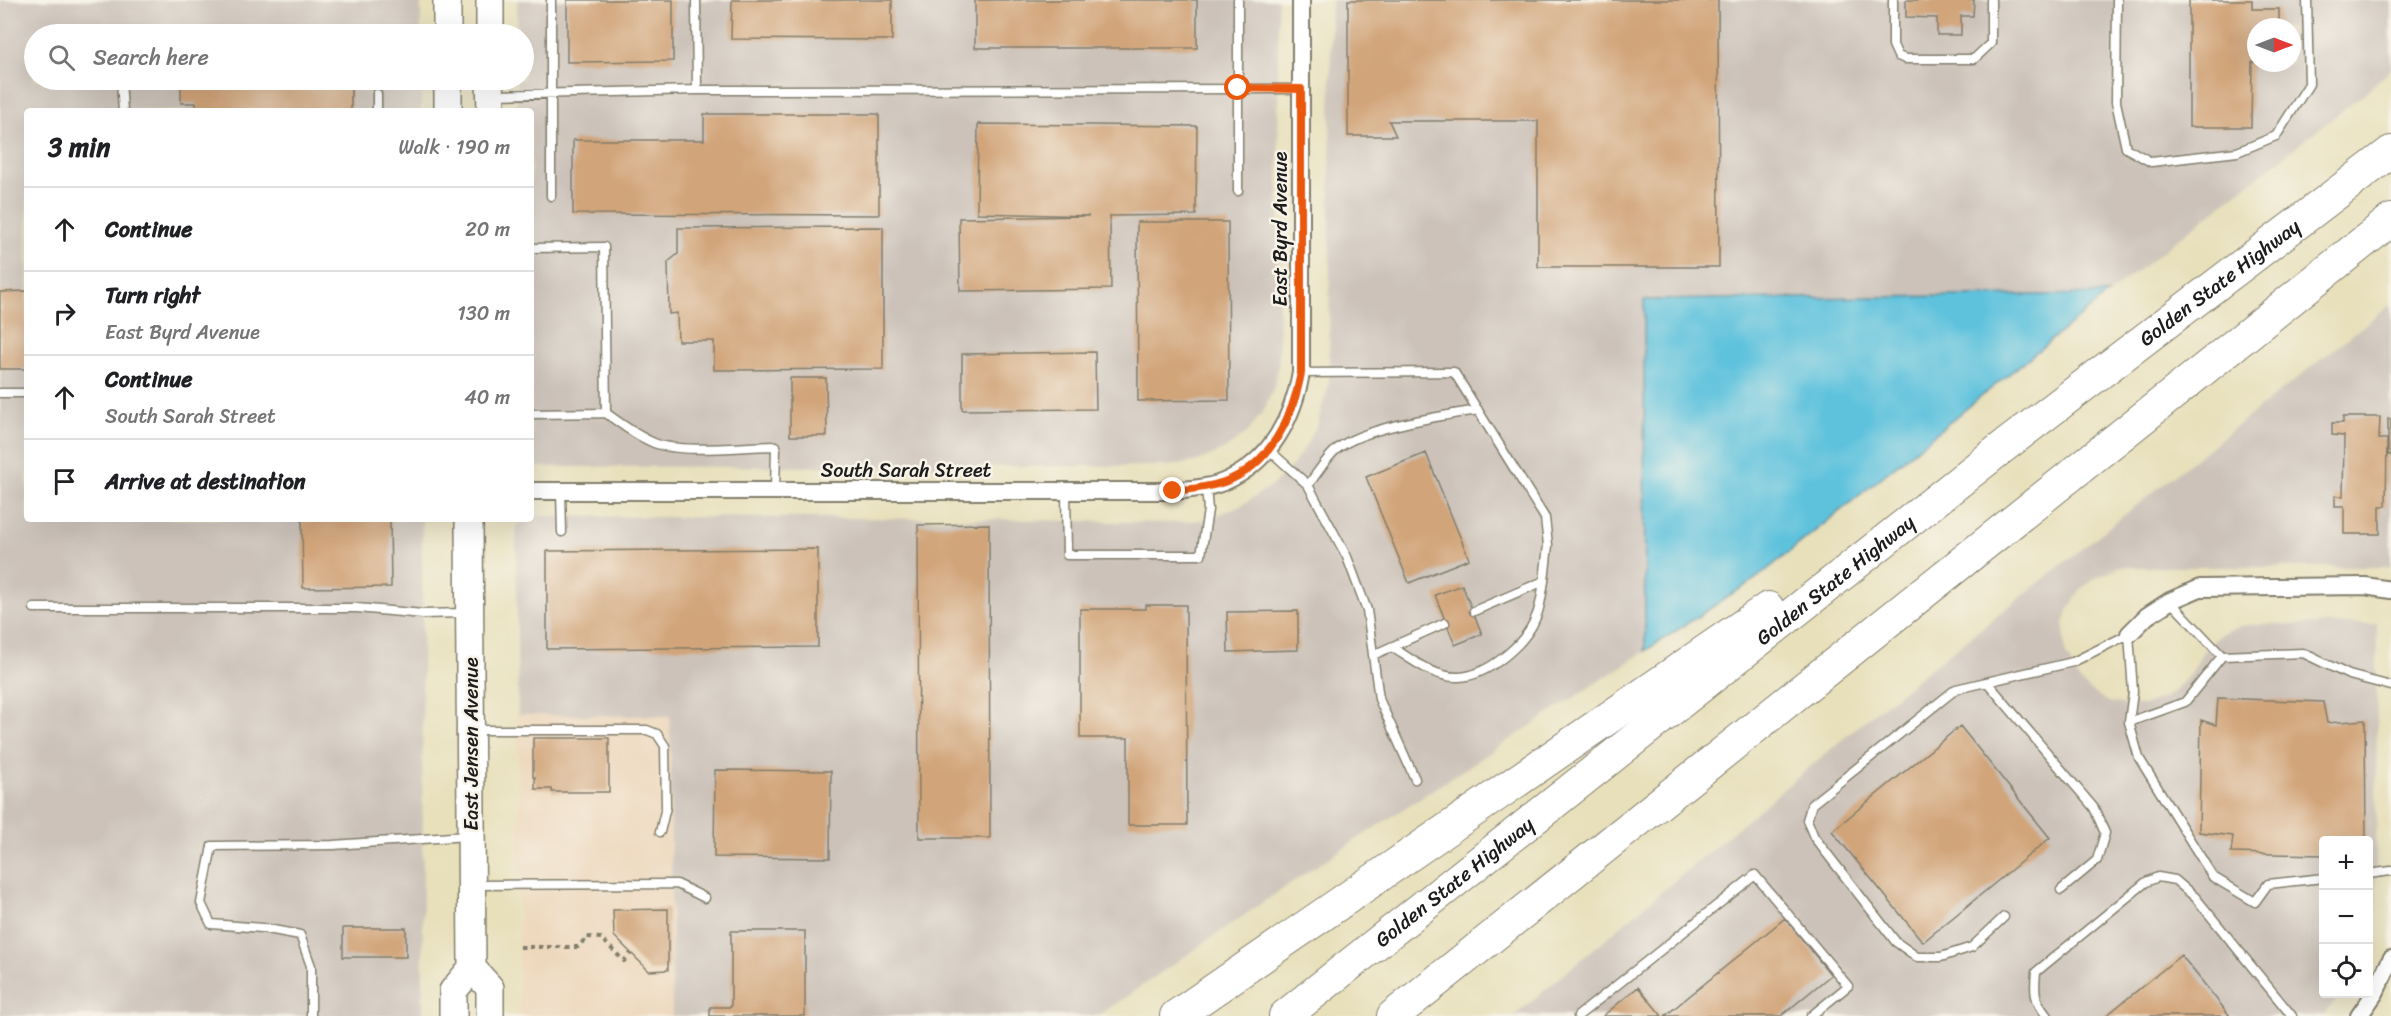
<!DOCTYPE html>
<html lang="en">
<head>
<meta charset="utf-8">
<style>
  :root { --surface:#fff; --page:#f2f2f2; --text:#202124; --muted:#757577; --line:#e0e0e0 }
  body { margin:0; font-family:Sriracha,sans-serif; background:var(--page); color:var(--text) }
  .controls { position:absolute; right:18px; bottom:18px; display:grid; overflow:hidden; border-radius:6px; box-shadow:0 6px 24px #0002 }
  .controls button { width:54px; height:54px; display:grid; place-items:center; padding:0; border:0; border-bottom:2px solid var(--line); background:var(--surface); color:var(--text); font:30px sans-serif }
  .compass { position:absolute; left:2247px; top:18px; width:54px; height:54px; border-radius:50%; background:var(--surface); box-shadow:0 6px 24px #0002; rotate:90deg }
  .stop { position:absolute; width:18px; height:18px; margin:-14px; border:4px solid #ea580c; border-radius:50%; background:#fff }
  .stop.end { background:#ea580c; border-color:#fff; box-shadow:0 2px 6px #0008 }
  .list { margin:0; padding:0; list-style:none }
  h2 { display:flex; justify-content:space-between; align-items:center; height:78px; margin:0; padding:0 24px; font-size:26px }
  h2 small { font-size:20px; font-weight:400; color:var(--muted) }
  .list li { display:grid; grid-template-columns:39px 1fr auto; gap:18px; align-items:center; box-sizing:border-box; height:84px; padding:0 24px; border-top:2px solid var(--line) }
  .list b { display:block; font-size:22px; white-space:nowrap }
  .list p { margin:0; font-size:20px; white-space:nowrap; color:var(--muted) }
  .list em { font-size:20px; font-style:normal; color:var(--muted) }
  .icon { flex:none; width:33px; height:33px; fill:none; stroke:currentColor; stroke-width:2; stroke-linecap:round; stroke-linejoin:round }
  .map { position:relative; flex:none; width:2391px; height:1016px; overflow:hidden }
  .search { position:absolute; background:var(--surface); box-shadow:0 6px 24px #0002; left:24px; top:24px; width:510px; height:66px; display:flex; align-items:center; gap:15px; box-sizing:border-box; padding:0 21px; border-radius:33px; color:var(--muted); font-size:22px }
  .panel { position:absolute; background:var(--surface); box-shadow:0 6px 24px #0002; left:24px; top:108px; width:510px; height:414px; border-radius:6px }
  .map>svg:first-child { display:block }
  .built { fill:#edd7bb }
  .industrial { fill:#ccc2b9; fill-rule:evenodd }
  .water { fill:#5fc2dd; stroke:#3e6f7c; stroke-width:1.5 }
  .building { fill:#d1a479 }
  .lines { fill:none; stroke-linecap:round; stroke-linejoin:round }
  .lane-casing { stroke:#827e6c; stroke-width:11 }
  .street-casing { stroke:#827e6c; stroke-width:20 }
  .primary-casing { stroke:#827e6c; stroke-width:30 }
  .highway-casing { stroke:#827e6c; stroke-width:34 }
  .path { stroke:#827e6c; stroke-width:4; stroke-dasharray:4.5 4.5; stroke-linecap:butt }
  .lane { stroke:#fff; stroke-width:8 }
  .street { stroke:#fff; stroke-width:16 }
  .primary { stroke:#fff; stroke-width:27 }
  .highway { stroke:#fff; stroke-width:32 }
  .route { stroke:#ea580c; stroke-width:8 }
  .labels { text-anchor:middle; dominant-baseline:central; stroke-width:5; stroke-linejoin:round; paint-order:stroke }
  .street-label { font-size:20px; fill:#1c1c1c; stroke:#f7f3e8 }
</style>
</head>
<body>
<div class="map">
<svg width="2391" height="1016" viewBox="0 0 2391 1016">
  <rect width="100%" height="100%" fill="#f7f3e8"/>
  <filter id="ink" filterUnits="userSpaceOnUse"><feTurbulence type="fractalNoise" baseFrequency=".0167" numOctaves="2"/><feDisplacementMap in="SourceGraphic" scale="12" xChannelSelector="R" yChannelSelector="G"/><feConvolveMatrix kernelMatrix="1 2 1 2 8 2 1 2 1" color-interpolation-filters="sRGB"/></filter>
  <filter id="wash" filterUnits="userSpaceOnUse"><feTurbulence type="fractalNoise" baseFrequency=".008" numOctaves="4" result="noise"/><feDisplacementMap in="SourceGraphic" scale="24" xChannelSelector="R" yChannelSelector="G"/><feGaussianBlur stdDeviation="1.35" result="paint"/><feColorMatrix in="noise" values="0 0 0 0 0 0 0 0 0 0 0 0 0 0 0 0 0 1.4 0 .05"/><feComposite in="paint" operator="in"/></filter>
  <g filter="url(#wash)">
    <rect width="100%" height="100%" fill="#e8e0bb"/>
    <path class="built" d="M518 715 670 716 672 1016H519Z"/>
    <path class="industrial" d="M0 0H421V34H34V80H421V111H27V519H422L423 1016H0Z
      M517 0H1278L1279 361 1274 387 1264 410 1248 432 1225 449 1198 461 1170 466 535 467 531 464V111H517V80H524V34H517Z
      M1331 0H2391V69L2366 92 2108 294 1891 299 1644 300 1645 651 1313 868 1098 1016H672L670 716 518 715 516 526 524 519H531V516L990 519 1168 523 1202 520 1239 507 1274 484 1292 466 1305 447 1317 426 1329 382ZM2256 27H2292V63H2256Z
      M2391 304V567H2093L2118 568 2097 577 2080 590 2068 611 2064 623 2065 652 2079 680 2093 693 2109 702 2127 705H2144L2161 699 2174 692 2192 672 2202 653 2212 642 2226 631 2241 626 2256 624H2377L2376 908 2369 943 2368 840H2324V994H2342L2323 1016H1514L1869 717Z"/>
    <path class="water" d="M2108 294 1757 578 1645 651 1644 300Z"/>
    <g id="blocks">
      <path class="building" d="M567 0H673V61L567 62Z
        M732 0H892V40L731 39Z
        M975 0H1197V48H975Z
        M1348 0H1718L1719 267H1538V121H1389L1396 136H1348Z
        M1906 0H1974L1973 16H1961V35H1937V18L1906 17Z
        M2189 0H2252V9H2279V27H2256V62H2252L2251 127H2189Z
        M193 80H214V85L351 84V111H196V103H181V84H193Z
        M704 114H879V215L573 214V140H704Z
        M978 124 1197 126 1196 215 1110 216 1111 289 960 291 959 218 1089 216 977 213Z
        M1137 222H1228L1229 400 1138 401Z
        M883 227V369L714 370V341H678L677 313 669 314 668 262 678 254V228Z
        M27 291V369H0V292Z
        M1095 352 1096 409 962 410V354Z
        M790 378H826L827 436H790Z
        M2343 417H2380L2379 439H2387L2386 506H2380V534H2344V506H2335V496H2343L2344 436 2332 435V423H2343Z
        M2388 419H2391V455H2388Z
        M1426 453 1469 559 1409 583 1366 477Z
        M302 519H390L391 587 303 588Z
        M989 524 990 838H919L918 525Z
        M818 549V647L547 649V551Z
        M1462 585 1482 634 1455 645 1435 595Z
        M1146 605H1186L1187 825H1128V738H1080V609H1146Z
        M1298 611V650L1228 652 1227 612Z
        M2218 698 2323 702 2327 723 2365 720 2366 840H2324V855L2231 853 2233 836 2199 832 2201 720 2216 725Z
        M1960 726 2050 838 1923 942 1832 831Z
        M533 738H609V792H552V789H535V777H533Z
        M715 770 831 771 830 858 714 857Z
        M668 909V970L649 971 614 936 613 910Z
        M1785 918 1831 975 1781 1016H1665Z
        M343 928H406V957H343Z
        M731 931H805V1016H710V1007H731Z
        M2181 955 2230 1016H2106Z
        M1638 987 1662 1016H1603Z"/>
    </g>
  </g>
  <g filter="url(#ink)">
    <use href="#blocks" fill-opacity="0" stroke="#827e6c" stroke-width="1.5"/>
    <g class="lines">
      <defs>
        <path id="lane" d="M551 0V196
          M696 0 697 90 1301 89
          M1238 0V191
          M1893 0V45L1898 56 1905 59H1974L1991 43V0
          M2117 0 2116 102 2126 148 2151 162 2237 152 2276 136 2309 84 2307 0
          M121 80 123 111
          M377 94V111
          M493 95 697 90
          M531 248 604 247 606 413 531 414
          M1301 373 1454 372 1545 518 1548 545 1544 581 1474 611
          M0 393H27
          M606 413C621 424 637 436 654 443 682 454 745 446 776 446L775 491
          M1268 449 1308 485 1347 557 1367 610 1379 699 1415 779
          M1308 485C1317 474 1326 458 1337 449 1364 427 1442 416 1478 410
          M561 491 562 532
          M1066 491 1067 555H1201L1208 510 1206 487
          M2170 601 2222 656
          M34 608H357L423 614 465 613
          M1392 647C1411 659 1434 678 1459 677 1487 676 1526 644 1536 617 1541 606 1542 592 1544 581
          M1373 655 1445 623
          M1987 682 2094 808 2105 833 2097 860 2061 890
          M474 730H647L657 734 665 746 666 807 660 832
          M2368 874 2391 871
          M2324 878 2268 884 2255 902 2213 877 2139 758 2129 722 2185 702 2222 656 2303 653 2349 675 2391 686
          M475 885 677 884 705 898
          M2004 917 1972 947 1941 957H1917L1896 942 1814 837 1807 820 1812 804 1956 689 2073 662 2129 634 2133 692 2129 722
          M311 1016V966L300 935 262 928 211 924 201 903 212 846 333 845 467 836
          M1578 1016 1755 875 1848 986 1811 1016
          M2047 1016C2034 1000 2034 992 2036 972L2146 882 2158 877 2175 880 2195 897 2292 1016"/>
        <path id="street" d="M531 491H1173C1192 489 1211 488 1228 480 1271 460 1293 418 1301 373V0
          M2129 634 2147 616 2170 601 2200 588 2365 586 2391 590
          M2359 1016 2375 993 2391 959"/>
        <path id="primary" d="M447 0V34
          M490 0V34
          M448 80V111
          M490 80 491 111
          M472 968 490 988V1016
          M453 1016V991L472 968 469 519"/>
        <g id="highway">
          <path d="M1176 1016 1768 608"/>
          <path id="s1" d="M1285 1016 1999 450 2391 152"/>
          <path d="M1393 1016 2391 220"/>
        </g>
      </defs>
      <use href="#lane" class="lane-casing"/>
      <use href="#street" class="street-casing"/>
      <use href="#primary" class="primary-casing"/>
      <use href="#highway" class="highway-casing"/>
      <path class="path" d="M520 947H578L587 937 601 938 624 961 631 953"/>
      <use href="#lane" class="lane"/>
      <use href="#street" class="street"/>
      <use href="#primary" class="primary"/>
      <use href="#highway" class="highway"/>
    </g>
  </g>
  <g class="lines" filter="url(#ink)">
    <path class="route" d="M1173 491C1191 489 1207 488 1224 482 1270 466 1293 417 1301 373V89L1238 88"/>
  </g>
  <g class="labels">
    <g class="street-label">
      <text transform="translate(1280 229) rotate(-90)">East Byrd Avenue</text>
      <text stroke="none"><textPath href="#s1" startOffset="1188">Golden State Highway</textPath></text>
      <text x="906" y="470">South Sarah Street</text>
      <text stroke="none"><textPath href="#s1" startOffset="702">Golden State Highway</textPath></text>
      <text transform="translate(471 744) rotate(-90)">East Jensen Avenue</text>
      <text stroke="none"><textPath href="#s1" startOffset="216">Golden State Highway</textPath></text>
    </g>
  </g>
</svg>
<div class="controls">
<button>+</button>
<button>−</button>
<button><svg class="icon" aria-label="locate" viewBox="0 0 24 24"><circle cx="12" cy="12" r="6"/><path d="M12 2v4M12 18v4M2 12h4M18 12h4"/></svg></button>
</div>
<svg class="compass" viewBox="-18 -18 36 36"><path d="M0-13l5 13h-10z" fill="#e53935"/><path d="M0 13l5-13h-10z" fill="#757577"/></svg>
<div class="stop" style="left:1238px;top:88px"></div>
<div class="stop end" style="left:1173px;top:491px"></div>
<div class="search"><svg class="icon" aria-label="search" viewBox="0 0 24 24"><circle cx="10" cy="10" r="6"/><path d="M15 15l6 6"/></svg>Search here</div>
<section class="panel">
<h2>3 min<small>Walk · 190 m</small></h2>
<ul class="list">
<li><svg class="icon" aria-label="ahead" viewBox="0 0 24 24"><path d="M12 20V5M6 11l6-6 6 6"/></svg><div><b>Continue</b></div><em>20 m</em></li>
<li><svg class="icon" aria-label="right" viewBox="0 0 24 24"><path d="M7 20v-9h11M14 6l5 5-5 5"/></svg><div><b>Turn right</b><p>East Byrd Avenue</p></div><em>130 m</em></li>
<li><svg class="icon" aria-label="ahead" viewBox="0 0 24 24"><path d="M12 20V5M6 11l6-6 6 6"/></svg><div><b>Continue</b><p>South Sarah Street</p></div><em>40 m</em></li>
<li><svg class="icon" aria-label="arrive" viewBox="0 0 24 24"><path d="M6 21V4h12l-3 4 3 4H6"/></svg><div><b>Arrive at destination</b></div></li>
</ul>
</section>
</div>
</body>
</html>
